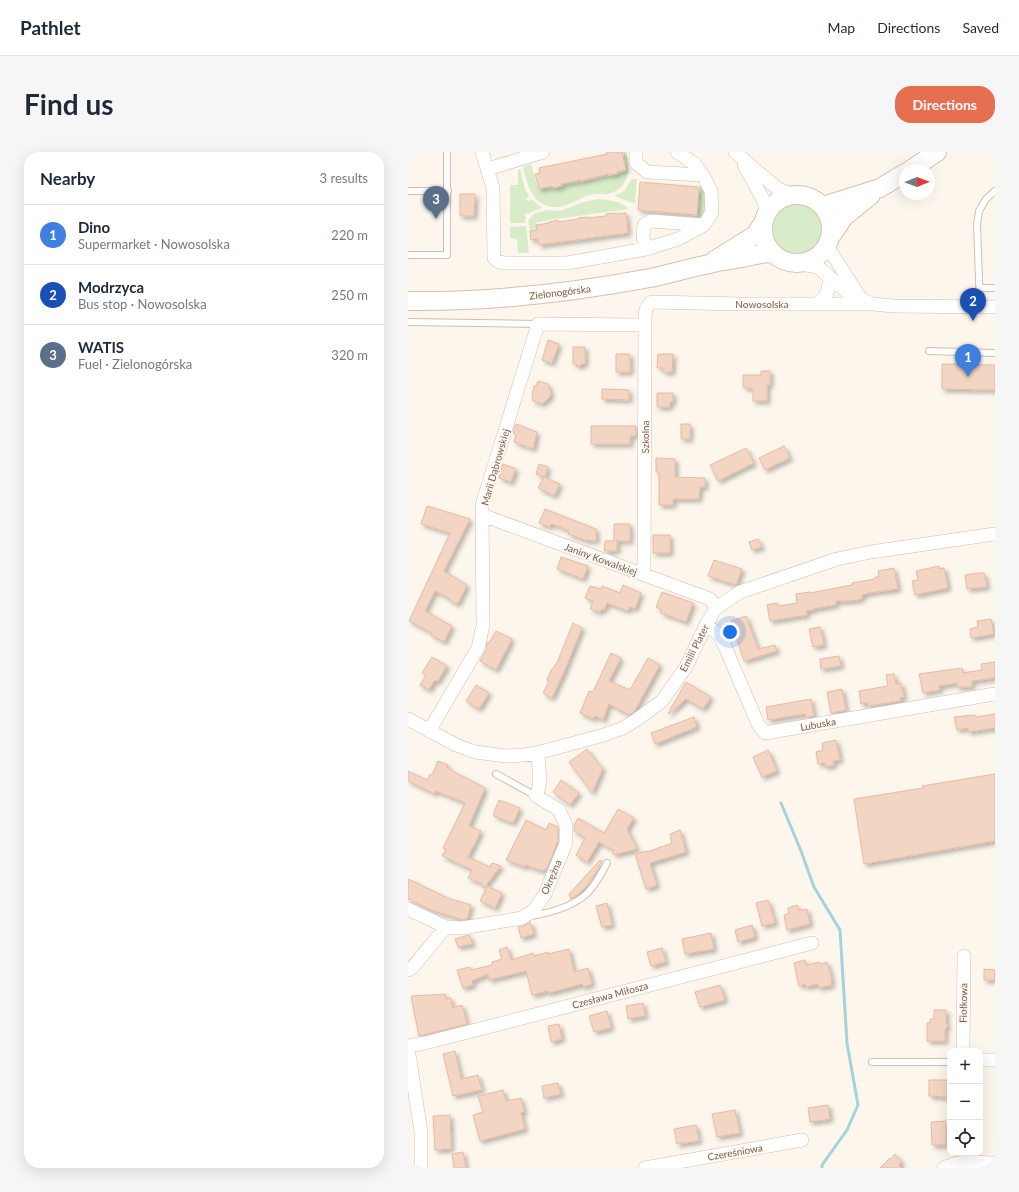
<!DOCTYPE html>
<html lang="en">
<head>
<meta charset="utf-8">
<style>
  :root { --surface:#fff; --page:#f6f6f7; --text:#1f2937; --muted:#747a83; --line:#e0e1e3; --accent:#e76f51 }
  body { margin:0; font-family:Lato,sans-serif; background:var(--page); color:var(--text) }
  .controls { position:absolute; right:12px; bottom:12px; display:grid; overflow:hidden; border-radius:8px; box-shadow:0 4px 16px #0002 }
  .controls button { width:36px; height:36px; display:grid; place-items:center; padding:0; border:0; border-bottom:1px solid var(--line); background:var(--surface); color:var(--text); font:20px sans-serif }
  .compass { position:absolute; left:491px; top:12px; width:36px; height:36px; border-radius:50%; background:var(--surface); box-shadow:0 4px 16px #0002; rotate:89deg }
  .you { position:absolute; left:322px; top:480px; width:14px; height:14px; margin:-10px; border:3px solid #fff; border-radius:50%; background:#1a73e8; box-shadow:0 0 0 6px #1a73e833 }
  .badge { display:grid; place-items:center; width:26px; height:26px; border-radius:50%; background:var(--accent); color:#fff; font-size:13px; font-weight:700 }
  .pin { position:absolute; translate:-50% -33px; filter:drop-shadow(0 1px 2px #0008) }
  .pin::after { content:''; position:absolute; top:21px; width:14px; height:12px; background:inherit; clip-path:polygon(0 0,100% 0,50% 100%) }
  .list { margin:0; padding:0; list-style:none }
  h2 { display:flex; justify-content:space-between; align-items:center; height:52px; margin:0; padding:0 16px; font-size:17px }
  h2 small { font-size:13px; font-weight:400; color:var(--muted) }
  .list li { display:grid; grid-template-columns:26px 1fr auto; gap:12px; align-items:center; box-sizing:border-box; height:60px; padding:0 16px; border-top:1px solid var(--line) }
  .list b { display:block; font-size:15px; white-space:nowrap }
  .list p { margin:0; font-size:13px; white-space:nowrap; color:var(--muted) }
  .list em { font-size:13px; font-style:normal; color:var(--muted) }
  .icon { flex:none; width:22px; height:22px; fill:none; stroke:currentColor; stroke-width:2; stroke-linecap:round; stroke-linejoin:round }
  .map { position:relative; flex:none; width:587px; height:1016px; overflow:hidden; border-radius:16px }
  header { display:flex; align-items:center; gap:24px; box-sizing:border-box; height:56px; padding:0 20px; background:var(--surface); border-bottom:1px solid var(--line) }
  header strong { font-size:19px }
  nav { display:flex; gap:22px; margin-inline-start:auto; font-size:14px }
  .intro { display:flex; align-items:center; justify-content:space-between; box-sizing:border-box; height:96px; padding:0 24px }
  h1 { margin:0; font-size:28px }
  .button { padding:10px 18px; border-radius:16px; background:var(--accent); color:#fff; font-size:14px; font-weight:700 }
  main { display:flex; gap:24px; padding:0 24px }
  aside { flex:1; background:var(--surface); border-radius:16px; box-shadow:0 4px 16px #0002 }
  .map>svg:first-child { display:block }
  .green { fill:#d8ecc9 }
  .lines { fill:none; stroke-linecap:round; stroke-linejoin:round }
  .stream { stroke:#a5d3da; stroke-width:3 }
  .building { fill:#f3d5c3; stroke:#e6bba3; filter:url(#shadow) }
  .lane-casing { stroke:#d1beb0; stroke-width:8 }
  .street-casing { stroke:#d1beb0; stroke-width:14 }
  .secondary-casing { stroke:#d6c0b0; stroke-width:20 }
  .lane { stroke:#fff; stroke-width:6 }
  .street { stroke:#fff; stroke-width:13 }
  .secondary { stroke:#fff; stroke-width:18 }
  .labels { text-anchor:middle; dominant-baseline:central; stroke-width:3.5; stroke-linejoin:round; paint-order:stroke }
  .street-label { font-size:10px; fill:#7a5c4d; stroke:#fffaf3 }
</style>
</head>
<body>
<header>
<strong>Pathlet</strong>
<nav><a>Map</a><a>Directions</a><a>Saved</a></nav>
</header>
<div class="intro"><h1>Find us</h1><a class="button">Directions</a></div>
<main>
<aside>
<h2>Nearby<small>3 results</small></h2>
<ul class="list">
<li><span class="badge" style="background:#3f7fe0">1</span><div><b>Dino</b><p>Supermarket · Nowosolska</p></div><em>220 m</em></li>
<li><span class="badge" style="background:#1a4fb4">2</span><div><b>Modrzyca</b><p>Bus stop · Nowosolska</p></div><em>250 m</em></li>
<li><span class="badge" style="background:#5c6f8a">3</span><div><b>WATIS</b><p>Fuel · Zielonogórska</p></div><em>320 m</em></li>
</ul>
</aside>
<div class="map">
<svg width="587" height="1016" viewBox="0 0 587 1016">
  <defs>
    <filter id="shadow"><feDropShadow dx="3" dy="3" stdDeviation="2" flood-color="#0004"/></filter>
  </defs>
  <rect width="100%" height="100%" fill="#fdf6ec"/>
  <path class="green" d="M215 0H218C224 17 220 37 200 42 194 43 187 41 181 43 172 46 159 55 149 55 125 56 119 33 115 15L123 12 130 37 145 36 209 23 218 19Z
    M112 17 117 37 121 44 118 47 121 50 123 47 134 56 125 59 120 62 118 61 116 63 118 65 117 71H102V33H110V18Z
    M224 27H229L227 52 206 44 216 39Z
    M292 33 300 41 297 65 289 69Z
    M190 47C201 48 212 49 221 57L140 68 128 71V77L122 78 120 68 126 62 139 58 152 59 176 50Z
    M360 77a29 29 0 1 1 58 0a29 29 0 1 1-58 0Z
    M118 74 121 101H110L109 87 102 86V75Z"/>
  <g class="lines">
    <path class="stream" d="M373 651 393 699 406 735 432 778 439 891 450 953 439 978 414 1013V1016"/>
  </g>
  <path class="building" d="M198 0H214L218 18 209 20V22L200 23V22L173 29V28L153 32 154 34 149 35 145 36 144 34 131 37 127 22 132 21 131 16 199 2Z
    M232 30 291 35 289 63 230 58Z
    M52 42H67L66 64H52Z
    M207 61V62L218 61 220 81 131 93 130 87 123 88 122 79 129 78 128 73 141 71V70L150 68V70L170 67V66L179 65V66L198 64V62Z
    M140 188 151 192 144 211 134 208Z
    M165 195H177V212H174L171 215 168 212H165Z
    M208 202H222V220H208Z
    M250 202H265L264 220H255V216H249Z
    M534 212 587 213V238L534 237Z
    M353 219H362V233H359V249H345V237L335 235V223H353Z
    M130 229 140 232 143 241 142 245 134 252 124 248 125 243 124 242 126 234H128Z
    M194 237 221 238V248L194 247Z
    M249 241H265V250H262V255H249Z
    M108 272 129 280 125 297 106 290 108 283 105 281Z
    M273 272H282V287H273Z
    M183 274H228V284H222V292H183Z
    M376 294 382 306 357 318 351 306Z
    M338 296 346 311 310 329 302 313Z
    M248 306 267 307V325L297 326V335H292L291 347H265V353H251V320H248Z
    M95 312 108 317 103 330 91 326Z
    M131 312 140 315 137 325 128 322Z
    M136 325 152 332 146 344 130 336Z
    M19 354 62 367 36 419 59 433 51 450 48 452 43 449 42 447 27 439 17 459 44 474 36 490 23 483 24 481 1 469 42 381 13 372Z
    M137 357 188 377V389L177 388 160 382 161 379 152 375 143 372 142 375 131 371Z
    M206 372H222V389H208H209V399H196L197 389H206Z
    M245 383H262V401H245Z
    M350 387 354 395 344 398 341 390Z
    M153 405 180 414 175 427 149 417Z
    M306 408 334 417 328 433 300 424Z
    M531 414V417L536 416 540 436 507 443 504 429 510 428 508 419Z
    M486 416 490 437 461 441 454 443V447L442 449H428V453L405 457V458L398 459 399 463 362 469 359 453 369 451 370 454 389 451 388 442 402 440V441L444 433V431L467 427V425H471L470 419Z
    M571 421H576L579 435 559 437 557 423Z
    M215 433 233 441 227 457 222 455 220 459 199 451 196 458 194 457 192 460 182 457 185 449 177 446 182 434 193 437 194 434 212 441Z
    M254 440 285 451 278 470 253 461 254 458 248 455Z
    M338 464 350 497 367 493 369 499 336 509 323 469Z
    M583 467 586 482 563 486 562 477 570 475 569 469Z
    M165 471 174 476 157 518 144 546 135 541 141 529 139 528 143 518H144L147 513H148Z
    M412 475 416 493 405 495 401 477Z
    M88 479 104 487 88 518 72 509 78 498 79 490 81 491Z
    M203 501 213 506 201 529 222 538 240 506 252 513 226 560 221 563 201 552 195 568 187 564 186 567 172 561 181 539 185 540Z
    M431 504 433 514 413 517 412 507Z
    M24 505 39 514 29 530 27 528 21 538 12 533 18 523 14 521Z
    M587 510V526L564 529V535H549V531L531 534 532 538 515 541 511 522 554 516 555 521 574 518 573 512Z
    M486 522 488 532 493 531 496 545 492 546 493 549 460 554V551L453 552 451 539 480 534 478 523Z
    M278 530 303 545 295 557 278 547 261 562 260 561Z
    M68 533 81 541 71 557 58 549Z
    M434 537 438 558 423 561 419 540Z
    M403 547 406 564 398 565 397 562 360 568 358 555Z
    M587 562V576L560 580V576L549 578 546 565 567 563 568 565Z
    M286 565 289 575 247 592 243 581Z
    M428 588 432 608 425 609 426 613 417 615V611L410 612 408 600 415 598 414 591Z
    M179 597 191 613 195 616 184 641 161 610Z
    M360 598 369 619 354 625 345 605Z
    M30 609 40 613 39 616 77 636 61 674 73 679 60 705 82 715 84 711 93 714 76 736 74 734 75 732 60 726 64 718 34 704 38 697 35 696 57 651 28 639 27 642 0 629V619L19 628 22 622 24 623Z
    M587 622V689L456 712 446 647 515 636 514 634Z
    M153 628 171 641 162 653 145 640Z
    M91 648 112 656 105 671 86 664V660Z
    M210 657 226 666 219 677 229 697 206 703 205 698 191 690 179 710 168 703 177 686 166 679V673L170 666 196 681Z
    M118 668 138 678 141 671 150 675V689L138 718 136 717 135 719 117 713V715L98 708Z
    M272 678 278 700 242 711 249 733 238 737 227 702 238 699 239 700 264 691 262 682Z
    M192 708 194 709 182 730 173 740 163 747 161 742Z
    M0 727 40 746 63 753 59 767 55 768 23 758 0 747Z
    M79 734 94 741 87 756 72 749Z
    M360 748 367 771 354 774 348 751Z
    M199 751 204 773 194 775 188 754Z
    M389 753 391 759 399 757 402 772 379 778 376 763 381 762 380 756Z
    M122 770 126 782 113 786 110 775 116 774Z
    M344 773 347 785 330 790 327 778Z
    M303 781 306 797 277 802 274 787Z
    M61 783 65 792 50 795 47 787Z
    M99 795 103 808 125 801 126 804 140 800V802L161 797 166 820 180 816 184 832 175 835 174 832 141 841 140 839 124 843 118 819 81 828 80 822 64 829 65 833 55 836 49 818 62 815 63 818 84 813V810L94 807 91 798Z
    M254 796 258 810 243 814 239 800Z
    M397 808 398 813 411 810 412 812 419 810 424 828 423 829 424 833 411 836 410 832 398 835 397 832 391 834 386 811Z
    M576 817 587 818 586 828H576Z
    M312 833 317 848 292 855 287 840Z
    M37 842 38 847 43 846 44 856 54 853 59 872 11 884 3 844Z
    M235 851 237 864 220 867 218 854Z
    M526 858H538V871L540 874 537 877V889H519V871H522V867H526Z
    M199 859 203 876 186 880 181 864Z
    M151 872 154 887 143 890 140 874Z
    M47 899 53 927 70 923 74 938 45 944 35 902Z
    M521 928H541L540 945 521 944Z
    M150 931 153 942 136 946 134 934Z
    M95 938 98 949 113 946 116 960 113 961 117 977 72 989 65 963 75 960 70 944Z
    M420 953 422 967 402 970 400 956Z
    M327 958 332 981 309 985 304 962Z
    M42 963 43 997 27 998 25 964Z
    M538 969V993H524L523 970Z
    M288 973 291 989 269 992 266 977Z
    M55 1000 58 1016H46L44 1002Z
    M487 1002 494 1010 491 1013 494 1016H472L482 1006 483 1007Z"/>
  <g class="lines">
    <defs>
      <path id="lane" d="M0 39H40
        M0 103H39V0
        M572 136H587
        M572 154 569 73 571 59 578 47 587 39
        M0 170 130 172
        M521 199 587 201
        M88 622 128 644
        M123 764C141 761 161 756 176 744 186 736 193 722 199 711
        M464 910H542"/>
      <path id="street" d="M74 0 85 36 86 106 89 109 95 111H159L238 97 270 87 296 73 304 60 303 39 295 23 287 12 269 0
        M228 0V11L239 20 295 23
        M327 0 370 37 385 43
        M336 13 356 49 359 60
        M80 17 135 0
        M419 94 453 147
        M238 97 235 85 236 73 243 69 296 73
        M393 112 410 115 440 141 464 152 486 154 587 155
        M408 152C419 145 422 137 421 124
        M74 363 302 447 308 456
        M236 423 237 163C238 157 238 154 244 150L333 152H464
        M298 473 312 483 350 572 357 581 587 542
        M0 567 48 593 67 600 98 604 116 603 129 601 196 583 215 576 228 568 254 549 278 515 298 473 308 456 332 440 429 407 463 400 587 382
        M21 579 70 496 75 473 74 353 130 172 237 173
        M0 757 38 775 54 776 114 766 125 759 137 742 158 691V673L151 658 128 644C134 632 131 614 129 601
        M0 818 4 816 38 775
        M0 894 17 891 99 870 404 791
        M0 896 13 980V1016
        M555 899 556 804
        M572 908H587
        M237 1016 394 988
        M536 1016C550 1007 571 1011 587 1011"/>
      <path id="secondary" d="M502 18 529 0
        M355 77a34 34 0 1 1 68 0a34 34 0 1 1-68 0Z
        M415 54 472 36 497 21
        M423 84 436 65 463 43
        M307 108 347 83 355 71
        M0 149C82 150 162 141 242 126 262 122 281 116 301 112 312 109 323 108 334 106 344 104 353 101 364 101"/>
    </defs>
    <use href="#lane" class="lane-casing"/>
    <use href="#street" class="street-casing"/>
    <use href="#secondary" class="secondary-casing"/>
    <use href="#lane" class="lane"/>
    <use href="#street" class="street"/>
    <use href="#secondary" class="secondary"/>
  </g>
  <g class="labels">
    <g class="street-label">
      <text transform="translate(152 140) rotate(-7)">Zielonogórska</text>
      <text x="354" y="152">Nowosolska</text>
      <text transform="translate(237 285) rotate(-90)">Szkolna</text>
      <text transform="translate(87 315) rotate(-74)">Marii Dąbrowskiej</text>
      <text transform="translate(193 407) rotate(20)">Janiny Kowalskiej</text>
      <text transform="translate(286 496) rotate(-63)">Emilii Plater</text>
      <text transform="translate(410 572) rotate(-10)">Lubuska</text>
      <text transform="translate(143 725) rotate(-66)">Okrężna</text>
      <text transform="translate(202 843) rotate(-15)">Czesława Miłosza</text>
      <text transform="translate(555 851) rotate(-89)">Fiołkowa</text>
      <text transform="translate(327 1000) rotate(-10)">Czereśniowa</text>
    </g>
  </g>
</svg>
<div class="controls">
<button>+</button>
<button>−</button>
<button><svg class="icon" aria-label="locate" viewBox="0 0 24 24"><circle cx="12" cy="12" r="6"/><path d="M12 2v4M12 18v4M2 12h4M18 12h4"/></svg></button>
</div>
<svg class="compass" viewBox="-18 -18 36 36"><path d="M0-13l5 13h-10z" fill="#e53935"/><path d="M0 13l5-13h-10z" fill="#747a83"/></svg>
<div class="you"></div>
<div class="pin badge" style="left:560px;top:225px;background:#3f7fe0">1</div>
<div class="pin badge" style="left:565px;top:169px;background:#1a4fb4">2</div>
<div class="pin badge" style="left:28px;top:67px;background:#5c6f8a">3</div>
</div>
</main>
</body>
</html>
